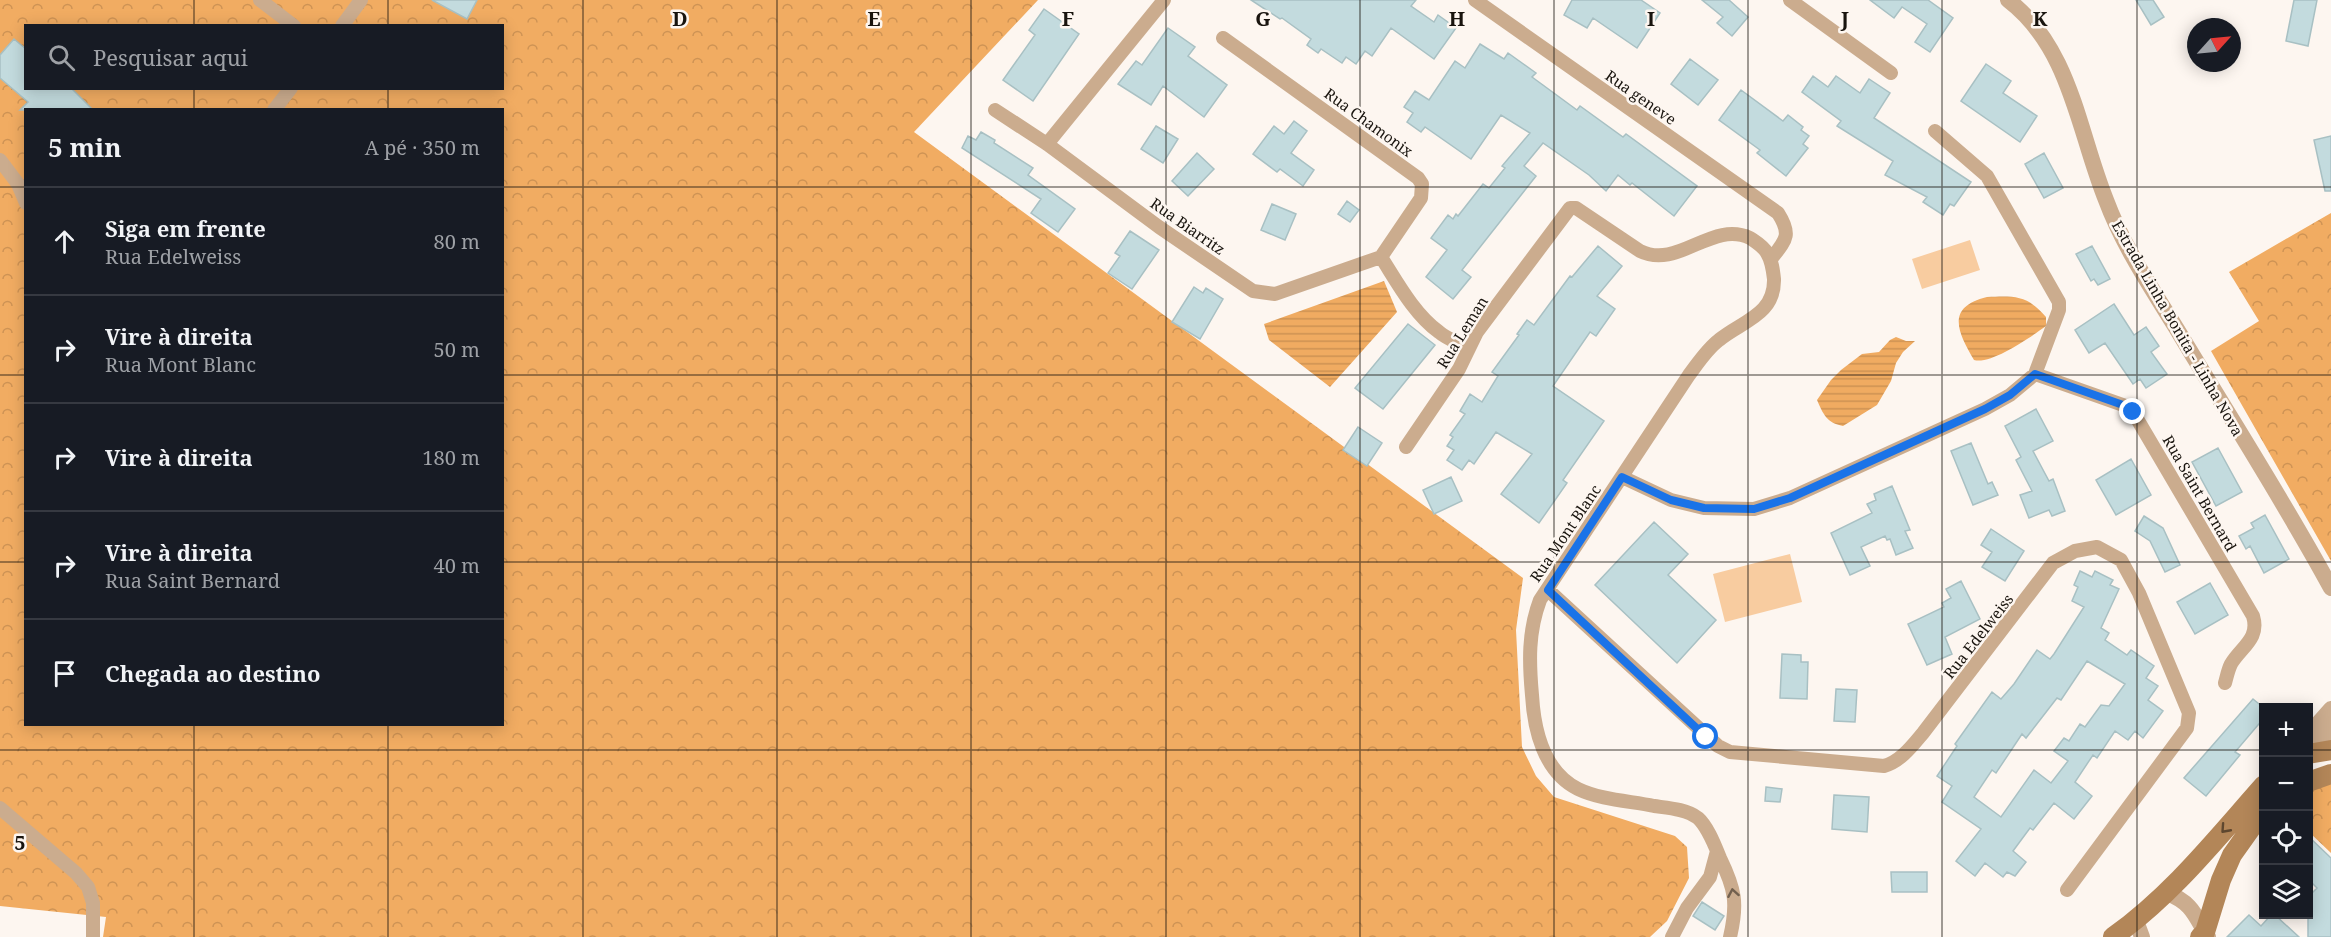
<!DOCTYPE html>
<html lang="pt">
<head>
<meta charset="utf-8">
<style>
  :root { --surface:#171b24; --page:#20242c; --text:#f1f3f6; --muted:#9ea1a6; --line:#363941 }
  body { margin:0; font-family:"Noto Serif",serif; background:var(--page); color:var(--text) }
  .controls { position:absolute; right:18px; bottom:18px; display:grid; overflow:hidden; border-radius:0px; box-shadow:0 3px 15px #0003 }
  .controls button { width:54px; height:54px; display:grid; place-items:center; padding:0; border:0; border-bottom:2px solid var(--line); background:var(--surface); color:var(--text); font:30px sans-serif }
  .compass { position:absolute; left:2187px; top:18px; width:54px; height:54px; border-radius:50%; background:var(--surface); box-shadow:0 3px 15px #0003; rotate:63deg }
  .stop { position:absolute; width:18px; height:18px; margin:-14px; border:4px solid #1a73e8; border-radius:50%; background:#fff }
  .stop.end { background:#1a73e8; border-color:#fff; box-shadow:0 2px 6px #0008 }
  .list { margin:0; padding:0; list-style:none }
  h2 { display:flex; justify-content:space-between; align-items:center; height:78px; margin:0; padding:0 24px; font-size:26px }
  h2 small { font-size:20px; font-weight:400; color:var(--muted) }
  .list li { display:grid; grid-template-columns:39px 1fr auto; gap:18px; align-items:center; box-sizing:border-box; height:108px; padding:0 24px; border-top:2px solid var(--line) }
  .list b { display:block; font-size:22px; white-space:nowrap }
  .list p { margin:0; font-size:20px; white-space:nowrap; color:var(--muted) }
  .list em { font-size:20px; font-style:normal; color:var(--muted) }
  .icon { flex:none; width:33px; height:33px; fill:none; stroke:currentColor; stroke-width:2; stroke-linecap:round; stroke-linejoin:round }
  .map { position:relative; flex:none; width:2331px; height:937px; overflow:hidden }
  .search { position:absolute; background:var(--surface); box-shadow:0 3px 15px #0003; left:24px; top:24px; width:480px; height:66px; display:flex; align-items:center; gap:15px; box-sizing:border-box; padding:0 21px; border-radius:0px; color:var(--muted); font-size:22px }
  .panel { position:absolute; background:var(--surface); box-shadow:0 3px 15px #0003; left:24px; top:108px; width:480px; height:618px; border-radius:0px }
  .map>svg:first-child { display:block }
  .forest { fill:url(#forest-crowns); fill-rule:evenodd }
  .park { fill:#f8cca0 }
  .water { fill:url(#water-rules) }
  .building { fill:#c3dbde; stroke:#a8c0c3; stroke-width:1.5; fill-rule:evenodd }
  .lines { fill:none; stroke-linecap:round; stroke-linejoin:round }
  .minor { stroke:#cbac8e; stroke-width:14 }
  .tertiary { stroke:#cbac8e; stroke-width:16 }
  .secondary { stroke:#b38658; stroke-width:20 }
  .oneway { stroke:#5e472f }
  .oneway2 { stroke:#72604e }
  .route { stroke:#1a73e8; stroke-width:8 }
  .grid { fill:none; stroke:#19140e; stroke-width:1.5; stroke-opacity:0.55 }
  .labels { text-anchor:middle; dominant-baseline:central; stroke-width:5; stroke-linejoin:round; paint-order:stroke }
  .street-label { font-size:15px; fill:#19140e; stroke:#fdf6f0 }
  .grid-label { font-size:20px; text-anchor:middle; font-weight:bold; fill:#19140e; stroke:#fdf6f0; stroke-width:5; stroke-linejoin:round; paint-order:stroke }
</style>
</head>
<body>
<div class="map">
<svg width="2331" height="937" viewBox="0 0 2331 937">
  <defs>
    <pattern id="forest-crowns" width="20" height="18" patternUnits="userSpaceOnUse" patternTransform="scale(1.5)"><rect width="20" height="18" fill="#f1ac62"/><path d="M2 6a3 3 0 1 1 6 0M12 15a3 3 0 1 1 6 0" fill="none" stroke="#ce9354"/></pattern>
    <pattern id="water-rules" width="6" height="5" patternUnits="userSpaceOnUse" patternTransform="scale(1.5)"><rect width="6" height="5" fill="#f0ab61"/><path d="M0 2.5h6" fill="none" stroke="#cd9253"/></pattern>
  </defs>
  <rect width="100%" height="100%" fill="#fdf6f0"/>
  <path class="forest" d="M0 0H1038L914 132 1523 578 1516 630 1522 747 1536 776 1554 797 1675 836 1687 847 1689 878 1667 921 1650 937H103L106 917 0 906ZM26 26H502V88H26ZM26 110H502V724H26Z
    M2331 213V561L2211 351 2259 321 2229 272Z
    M2331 783V853L2309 832 2308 791Z"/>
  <path class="park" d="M1970 240 1980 270 1922 289 1912 259Z
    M1790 554 1802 602 1725 622 1713 574Z"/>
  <path class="water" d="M1384 281 1397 312 1330 387 1269 340 1264 324Z
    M1987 297C2015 296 2027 295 2046 317V326C2032 336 1991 365 1974 360 1957 331 1946 307 1987 297Z
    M1896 337 1906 341H1915L1903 352 1896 363 1891 381 1877 405 1843 426C1827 423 1823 414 1817 400L1831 380 1841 370 1862 354 1879 352 1890 340Z"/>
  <path class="building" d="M432 0H477L467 19Z
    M1251 0H1416L1411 6 1434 22 1438 15 1456 28 1434 59 1391 28 1372 56 1365 51 1356 64 1346 57 1342 63 1321 49 1318 53 1307 45 1311 39 1282 18 1280 19Z
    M1572 0H1641L1660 13 1637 48 1593 18 1587 28 1564 15Z
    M1702 0H1729L1748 17 1732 36 1717 23 1723 17Z
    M1870 0H1928L1953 18 1930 52 1915 42 1927 24 1902 7 1894 18Z
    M2136 0H2153L2164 17 2151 25Z
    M2294 0H2317L2308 46 2286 41Z
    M1044 9 1079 34 1033 101 1003 80 1035 35 1029 30Z
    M1168 28 1195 47 1188 56 1227 85 1204 117 1163 86 1151 105 1118 84 1136 61 1142 65Z
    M14 39 26 49V88H71L93 110H20L28 102 0 78V55Z
    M1480 44 1504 59 1508 53 1536 73 1532 77 1577 110 1580 106 1623 137 1626 134 1697 186 1674 216 1632 183 1630 185 1618 175 1606 191 1589 175 1543 143 1524 166 1536 176 1462 270 1471 277 1453 299 1426 277 1447 250 1431 238 1448 215 1453 219 1456 214 1458 216 1483 184 1489 188 1505 168 1502 166 1530 133 1501 115 1471 159 1425 127 1421 132 1407 122 1413 113 1404 107 1415 91 1429 100 1455 61 1465 68Z
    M1690 59 1718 80 1698 105 1671 84Z
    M1986 64 2011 81 2003 93 2037 116 2020 142 1961 101Z
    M1813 76 1828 87 1836 76 1860 93 1869 79 1890 93 1874 118 1971 182 1954 206 1950 204 1943 215 1923 202 1927 197 1885 175 1893 161 1837 126 1841 121 1802 92Z
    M1741 90 1783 121 1788 115 1803 127 1801 130 1809 136 1803 144 1808 148 1786 176 1757 153 1760 150 1719 120Z
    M1294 121 1307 131 1291 153 1314 170 1303 186 1280 169 1277 172 1253 154 1274 126 1284 134Z
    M1156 126 1178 139 1163 163 1141 149Z
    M981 132 995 140 994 143 1033 168 1028 175 1075 209 1058 232 1031 213 1041 199 962 148 968 136 976 140Z
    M2331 136V191H2325L2314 140Z
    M1197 153 1214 169 1188 196 1172 181Z
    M2044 153 2063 188 2044 198 2025 164Z
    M1347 201 1359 210 1350 222 1338 214Z
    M1272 204 1296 214 1285 240 1261 230Z
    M1130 231 1159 250 1132 289 1108 273 1120 256 1115 253Z
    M1598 246 1622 266 1597 296 1615 309 1596 336 1590 332 1553 386 1604 421 1563 480 1567 483 1539 523 1501 494 1532 454 1496 432 1474 464 1469 460 1462 470 1447 460 1454 450 1447 446 1453 437 1450 435 1465 414 1460 411 1470 394 1482 402 1498 376 1492 372 1519 335 1517 334 1527 320 1534 325 1570 276 1572 277Z
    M2092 246 2110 279 2098 285 2094 279 2091 281 2076 254Z
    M1194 287 1203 293 1206 288 1223 299 1200 339 1172 322Z
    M2114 304 2134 335 2146 327 2159 346 2151 352 2167 374 2146 388 2140 379 2133 384 2105 343 2089 353 2075 330Z
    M1408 324 1435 345 1383 409 1355 388Z
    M2036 409 2053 441 2033 451 2049 481 2053 479 2065 511 2052 516 2049 510 2029 518 2020 495 2032 491 2016 460 2021 457 2005 426Z
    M1358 427 1382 443 1367 466 1343 450Z
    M1971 443 1988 484 1992 482 1998 495 1973 505 1951 451Z
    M2218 448 2242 492 2216 506 2192 462Z
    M2131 459 2151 495 2116 515 2096 480Z
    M1451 477 1462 501 1434 514 1423 490Z
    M1892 486 1910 530 1905 531 1913 548 1896 555 1890 539 1887 540 1885 536 1861 547 1870 566 1850 575 1831 533 1872 513 1867 504 1876 500 1874 494Z
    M2265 515 2289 559 2264 573 2250 546 2246 549 2239 536 2254 528 2251 523Z
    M2144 516 2163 528 2180 565 2165 572 2150 541 2135 531Z
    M1654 522 1688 554 1668 575 1716 620 1677 663 1595 585Z
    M1991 529 2024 551 2005 581 1982 567 1992 552 1981 545Z
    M2080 571 2092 577 2095 571 2113 580 2110 585 2119 589 2101 628 2109 633 2105 640 2127 655 2131 650 2154 666 2146 678 2158 686 2148 700 2163 711 2143 738 2135 731 2128 740 2115 731 2097 758 2093 755 2075 782 2092 796 2074 819 2054 803 2033 830 2030 828 2013 851 2026 862 2015 876 2007 872 2003 877 1985 863 1975 876 1956 861 1981 829 1942 802 1952 786 1937 776 1957 746 1955 744 1992 692 2001 699 2014 684 2037 650 2050 659 2054 654 2084 607 2072 601 2078 587 2074 585ZM2087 661 2125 684 2109 706 2101 705 2085 727 2080 724 2069 741 2064 738 2054 751 2068 761 2051 783 2034 770 2001 817 1974 797 1992 770 1996 773 2022 734 2026 738 2057 698 2061 700Z
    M1961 581 1980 619 1945 637 1952 654 1927 665 1908 624 1944 607 1942 603 1951 598 1946 589Z
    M2210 583 2228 615 2195 634 2177 602Z
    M1782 654 1801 655V662H1808L1807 699 1780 698Z
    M1836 689 1857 690 1855 722 1834 721Z
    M2253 699 2264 708V718L2235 752 2240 755 2206 796 2184 778Z
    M1766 787 1782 789 1780 802 1765 801Z
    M1834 795 1869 797 1867 832 1832 829Z
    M2308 836 2331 858V937H2308V897L2317 888 2308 879Z
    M1891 872H1927V892H1892Z
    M1702 902 1724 916 1715 930 1693 916Z
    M2249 915 2261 926 2271 915H2275L2299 937H2227Z"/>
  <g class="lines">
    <path class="minor" d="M260 0 294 26
      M1475 0 1778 213C1792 235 1786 240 1771 259
      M1790 0 1891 73
      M342 26 361 0
      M1223 38 1418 178 1422 184 1421 198 1381 257
      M274 110 291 88
      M995 110 1047 144 1159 227 1253 291 1275 294 1381 257
      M1047 144 1164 0
      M0 160 18 184 26 203
      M1381 257C1397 282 1414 314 1439 332 1447 339 1459 343 1468 348
      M2035 374 2123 405 2131 410 2136 417 2253 616C2260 639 2241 647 2231 664 2228 670 2227 676 2225 683
      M1406 447 1459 369 1477 332 1570 208H1576L1640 251C1678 270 1712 220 1750 238 1756 242 1763 246 1767 253 1772 261 1773 270 1774 279 1775 315 1742 321 1719 340 1707 349 1698 363 1689 375L1540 600C1528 632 1529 662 1532 695 1534 730 1544 772 1578 789 1601 800 1630 801 1654 806 1668 808 1686 809 1698 818 1708 827 1715 846 1720 858 1735 889 1738 903 1730 937
      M1622 477 1671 500 1704 508 1754 509 1790 498 1985 409 2010 395 2035 374 2059 310V302L1987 176 1935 131
      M1548 590 1718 746 1730 752 1884 766C1901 761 1912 746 1923 733L2053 563 2075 551 2097 547 2121 560 2139 593 2189 713 2187 728 2067 890
      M0 808 76 873 88 887 93 903V937
      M1672 937 1687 908 1710 877 1717 851"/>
    <path class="tertiary" d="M2008 0C2071 48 2078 131 2106 200 2123 246 2152 289 2178 331 2229 416 2284 501 2331 588
      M2308 735 2331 709
      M2313 753 2331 729
      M2167 893C2193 903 2195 916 2208 937
      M2136 921 2142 937"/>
    <path class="secondary" d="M2308 754 2331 750
      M2308 782 2331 774
      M2113 937C2172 895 2216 839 2264 785
      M2200 937 2205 932 2221 880 2232 855 2264 810"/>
  </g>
  <defs><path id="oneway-chevron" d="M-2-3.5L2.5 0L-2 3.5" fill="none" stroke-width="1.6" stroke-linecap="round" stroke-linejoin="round" transform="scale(1.5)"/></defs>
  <use class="oneway" href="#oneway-chevron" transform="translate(2225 829) rotate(132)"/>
  <use class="oneway2" href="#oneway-chevron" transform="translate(1733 893) rotate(-100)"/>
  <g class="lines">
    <path class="route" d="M1706 737 1548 590 1622 477 1671 500 1704 508 1754 509 1790 498 1985 409 2010 395 2035 374 2123 405 2133 412"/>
  </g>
  <path class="grid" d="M194 0V26M388 0V26M583 0V937M777 0V937M971 0V937M1166 0V937M1360 0V937M1554 0V937M1748 0V937M1942 0V937M2137 0V937M194 88V110M388 88V110M0 187H26M502 187H2331M0 375H26M502 375H2331M0 562H26M502 562H2331M194 724V937M388 724V937M0 750H2264M2308 750H2331"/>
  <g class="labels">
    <g class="street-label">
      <text transform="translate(1641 97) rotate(35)">Rua geneve</text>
      <text transform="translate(1369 122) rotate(36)">Rua Chamonix</text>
      <text transform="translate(1188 226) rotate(35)">Rua Biarritz</text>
      <text transform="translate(2178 328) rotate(60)">Estrada Linha Bonita - Linha Nova</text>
      <text transform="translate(1462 332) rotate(-58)">Rua Leman</text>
      <text transform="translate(2200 493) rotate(60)">Rua Saint Bernard</text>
      <text transform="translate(1565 533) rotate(-56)">Rua Mont Blanc</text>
      <text transform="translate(1978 636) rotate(-52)">Rua Edelweiss</text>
    </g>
  </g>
  <g class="grid-label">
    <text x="680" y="26">D</text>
    <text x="874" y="26">E</text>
    <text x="1068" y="26">F</text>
    <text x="1263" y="26">G</text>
    <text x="1457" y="26">H</text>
    <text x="1651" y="26">I</text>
    <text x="1845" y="26">J</text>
    <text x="2040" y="26">K</text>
    <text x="20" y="850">5</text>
  </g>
</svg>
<div class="controls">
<button>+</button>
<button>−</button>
<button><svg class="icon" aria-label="locate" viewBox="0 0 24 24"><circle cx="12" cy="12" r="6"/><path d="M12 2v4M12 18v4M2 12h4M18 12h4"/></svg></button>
<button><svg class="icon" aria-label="layers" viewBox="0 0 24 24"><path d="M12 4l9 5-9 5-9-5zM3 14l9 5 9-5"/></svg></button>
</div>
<svg class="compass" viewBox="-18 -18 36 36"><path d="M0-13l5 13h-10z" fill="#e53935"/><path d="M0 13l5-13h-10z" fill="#9ea1a6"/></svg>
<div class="stop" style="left:1706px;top:737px"></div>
<div class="stop end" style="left:2133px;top:412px"></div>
<div class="search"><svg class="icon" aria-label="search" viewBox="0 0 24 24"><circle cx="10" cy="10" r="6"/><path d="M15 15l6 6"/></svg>Pesquisar aqui</div>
<section class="panel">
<h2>5 min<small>A pé · 350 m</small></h2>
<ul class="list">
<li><svg class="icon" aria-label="ahead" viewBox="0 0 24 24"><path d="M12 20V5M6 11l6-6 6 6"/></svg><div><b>Siga em frente</b><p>Rua Edelweiss</p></div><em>80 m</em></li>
<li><svg class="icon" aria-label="right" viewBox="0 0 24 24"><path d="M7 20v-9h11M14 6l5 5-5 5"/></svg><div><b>Vire à direita</b><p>Rua Mont Blanc</p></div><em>50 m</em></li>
<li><svg class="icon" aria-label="right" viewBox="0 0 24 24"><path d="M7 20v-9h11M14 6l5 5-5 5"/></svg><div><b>Vire à direita</b></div><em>180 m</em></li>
<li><svg class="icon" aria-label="right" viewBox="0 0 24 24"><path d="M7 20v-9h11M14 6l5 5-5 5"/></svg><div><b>Vire à direita</b><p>Rua Saint Bernard</p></div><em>40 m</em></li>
<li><svg class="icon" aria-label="arrive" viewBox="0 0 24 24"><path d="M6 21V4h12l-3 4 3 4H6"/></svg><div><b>Chegada ao destino</b></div></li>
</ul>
</section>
</div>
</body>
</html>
